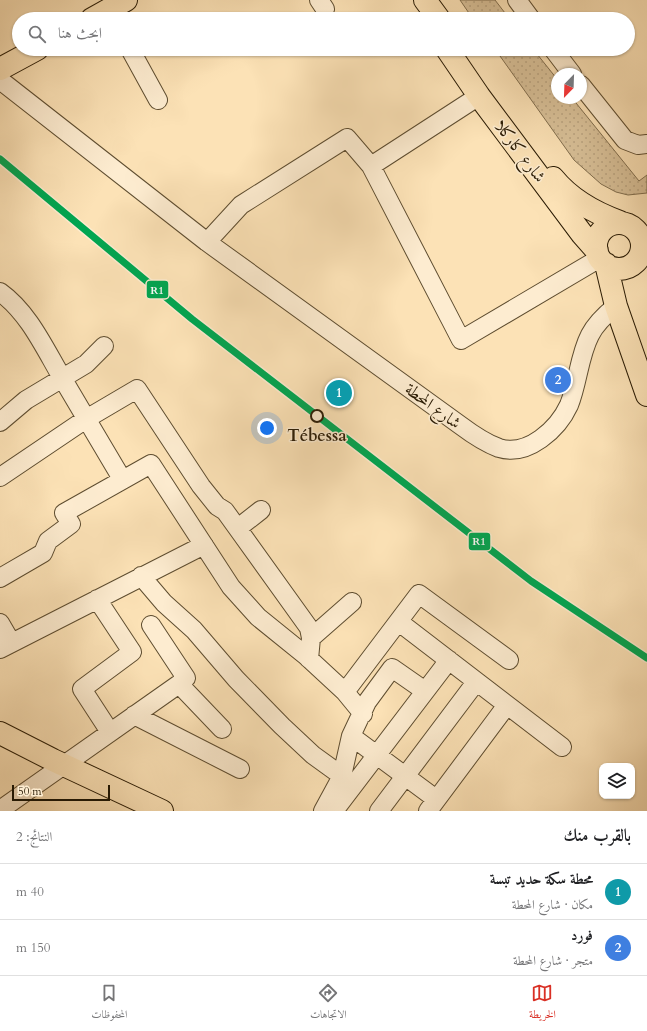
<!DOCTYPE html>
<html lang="ar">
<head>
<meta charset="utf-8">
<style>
  :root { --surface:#fff; --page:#f2f2f2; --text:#202124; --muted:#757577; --line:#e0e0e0; --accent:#d93025 }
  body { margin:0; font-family:Cardo,Amiri,serif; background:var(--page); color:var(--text); direction:rtl }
  .controls { position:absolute; right:12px; bottom:12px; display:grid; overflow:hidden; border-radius:8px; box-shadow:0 1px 3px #0004 }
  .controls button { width:36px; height:36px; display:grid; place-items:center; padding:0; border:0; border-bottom:1px solid var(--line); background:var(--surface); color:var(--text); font:20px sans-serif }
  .compass { position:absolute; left:551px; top:68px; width:36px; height:36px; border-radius:50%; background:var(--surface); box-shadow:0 1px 3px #0004; rotate:203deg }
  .scale { position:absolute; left:12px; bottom:10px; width:98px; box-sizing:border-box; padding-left:4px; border:2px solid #2a1b04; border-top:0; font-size:11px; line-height:14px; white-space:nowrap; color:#2a1b04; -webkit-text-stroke:3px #fdecd0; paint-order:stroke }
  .you { position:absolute; left:267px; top:428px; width:14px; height:14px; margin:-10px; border:3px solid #fff; border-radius:50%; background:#1a73e8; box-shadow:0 0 0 6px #1a73e833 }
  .badge { display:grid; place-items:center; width:26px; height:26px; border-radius:50%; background:var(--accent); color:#fff; font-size:13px; font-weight:700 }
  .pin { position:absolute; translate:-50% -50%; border:2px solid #fff; box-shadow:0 1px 4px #0006 }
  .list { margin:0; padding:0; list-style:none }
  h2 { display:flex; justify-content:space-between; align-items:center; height:52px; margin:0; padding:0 16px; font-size:17px }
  h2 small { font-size:13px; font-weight:400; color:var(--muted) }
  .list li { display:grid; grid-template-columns:26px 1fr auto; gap:12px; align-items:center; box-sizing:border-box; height:56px; padding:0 16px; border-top:1px solid var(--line) }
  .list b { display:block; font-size:15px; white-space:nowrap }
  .list p { margin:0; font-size:13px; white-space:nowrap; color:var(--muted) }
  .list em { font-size:13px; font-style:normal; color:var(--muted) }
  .icon { flex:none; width:22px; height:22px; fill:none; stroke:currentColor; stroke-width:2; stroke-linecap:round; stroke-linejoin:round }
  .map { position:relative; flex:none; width:647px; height:811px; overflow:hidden; direction:ltr }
  .search { position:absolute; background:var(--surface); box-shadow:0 1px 3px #0004; left:12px; right:12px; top:12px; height:44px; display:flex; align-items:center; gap:10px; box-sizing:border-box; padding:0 14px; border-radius:22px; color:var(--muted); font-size:15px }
  .sheet { height:164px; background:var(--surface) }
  nav { display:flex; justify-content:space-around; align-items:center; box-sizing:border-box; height:56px; border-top:1px solid var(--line); background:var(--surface); font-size:11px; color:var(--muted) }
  nav a { display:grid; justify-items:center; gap:2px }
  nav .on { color:var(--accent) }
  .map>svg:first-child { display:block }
  .garden { fill:url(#garden-dots); stroke:#816e4e }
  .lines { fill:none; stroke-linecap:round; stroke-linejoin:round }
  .minor-casing { stroke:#5e4d30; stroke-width:20 }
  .major-casing { stroke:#2a1b04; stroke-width:24 }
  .minor { stroke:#fdecd0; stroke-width:18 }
  .major { stroke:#fce2b6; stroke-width:22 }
  .rail-casing { stroke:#2a1b04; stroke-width:4.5 }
  .rail { stroke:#fdecd0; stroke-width:3; stroke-dasharray:9; stroke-linecap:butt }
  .rail-1-casing { stroke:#fdecd0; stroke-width:10 }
  .rail-1 { stroke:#00a651; stroke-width:7 }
  .stop-dot { fill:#fdecd0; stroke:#2a1b04; stroke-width:2 }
  .labels { text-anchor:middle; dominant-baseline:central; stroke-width:3; stroke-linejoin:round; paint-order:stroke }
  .street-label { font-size:17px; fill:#2a1b04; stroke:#fdecd0 }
  .stop-label { font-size:17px; font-weight:bold; fill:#2a1b04; stroke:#fdecd0 }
  .line-badge { stroke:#fdecd0; stroke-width:1.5 }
  .badge-label { font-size:11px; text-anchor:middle; font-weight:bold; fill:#fff }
</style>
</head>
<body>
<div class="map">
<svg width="647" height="811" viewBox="0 0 647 811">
  <defs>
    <pattern id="garden-dots" width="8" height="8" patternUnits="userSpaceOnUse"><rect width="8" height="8" fill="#d8c098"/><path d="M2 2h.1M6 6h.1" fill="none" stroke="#baa481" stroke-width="1.8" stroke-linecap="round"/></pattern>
  </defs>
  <rect width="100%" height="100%" fill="#fce2b6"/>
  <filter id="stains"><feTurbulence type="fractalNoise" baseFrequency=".005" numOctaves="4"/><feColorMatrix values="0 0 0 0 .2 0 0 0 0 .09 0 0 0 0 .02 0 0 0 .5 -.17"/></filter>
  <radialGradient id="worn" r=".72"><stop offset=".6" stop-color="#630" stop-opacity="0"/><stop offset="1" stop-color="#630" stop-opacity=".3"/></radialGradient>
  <path class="garden" d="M460 0H495L505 13 502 15 505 19H473Z
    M495 49H533L557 79V98H572L639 181 647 175V193L628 195 616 192 601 184 574 160Z"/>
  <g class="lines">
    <defs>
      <path id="minor" d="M319 0 325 9
        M517 0 531 19
        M130 49 158 100
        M553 49 572 74
        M0 80 207 242 460 425C472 434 485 443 499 448 528 457 558 429 569 405 578 383 579 356 590 335 596 323 606 314 616 306
        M581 85 625 140 638 145 647 144
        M371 166 461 340 600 258
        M207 242 241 205 347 138 371 166 479 96
        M0 292C28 312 44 347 61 376 81 410 102 445 122 479
        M0 422 26 400 86 364 104 346
        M0 477 86 419 137 389 201 486 217 506 225 511 309 628 311 638 309 659
        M238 528 261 510
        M141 576 164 603 194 630 236 679 282 726 313 755 342 776
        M0 578 43 553 48 541 71 524 64 513 151 464 231 587 258 617 305 655 345 692 363 714
        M97 599 132 652 82 689 110 732
        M399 622 562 747
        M0 623 11 642
        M151 625 186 678 179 684 222 729
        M311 638 352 602
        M0 649 204 545
        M345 692 419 594 509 660
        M134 715 240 769
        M351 736 436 799
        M0 810 179 684
        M323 811 342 776 351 736 367 702 392 668 425 691
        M334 811 449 660
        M379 811 476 682
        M428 811 507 705"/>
      <path id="major" d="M425 0 439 19
        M92 19 126 0
        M447 49 479 96 582 234 597 251
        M0 69 37 49
        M553 178C570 199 595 213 620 222
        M596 246a23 23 0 1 1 46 0a23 23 0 1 1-46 0Z
        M606 264 616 306 647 395
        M0 733 53 760 162 811"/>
    </defs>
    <use href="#minor" class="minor-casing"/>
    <use href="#major" class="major-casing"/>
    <use href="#minor" class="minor"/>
    <use href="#major" class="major"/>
    <defs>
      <path id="rail" d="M0 159 192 319 317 416"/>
    </defs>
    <use href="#rail" class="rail-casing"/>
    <use href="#rail" class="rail"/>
    <defs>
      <path id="rail-1" d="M0 159 192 319 531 581 647 658"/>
    </defs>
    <use href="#rail-1" class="rail-1-casing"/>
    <use href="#rail-1" class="rail-1"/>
  </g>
  <circle class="stop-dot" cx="317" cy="416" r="6"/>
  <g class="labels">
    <g class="street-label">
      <text transform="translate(520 151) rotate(53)">شارع كاركلا</text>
      <text transform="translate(433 406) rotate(36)">شارع المحطة</text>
    </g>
    <g class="stop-label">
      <text x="317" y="435">Tébessa</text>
    </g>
  </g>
  <g class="line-badge">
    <rect x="146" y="280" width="23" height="19" rx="4" fill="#00a651"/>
    <rect x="468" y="532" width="23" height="19" rx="4" fill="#00a651"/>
  </g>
  <g class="badge-label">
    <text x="157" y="294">R1</text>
    <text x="479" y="545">R1</text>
  </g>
  <rect width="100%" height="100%" filter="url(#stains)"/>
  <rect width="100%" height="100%" fill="url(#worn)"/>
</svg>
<div class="controls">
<button><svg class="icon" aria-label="layers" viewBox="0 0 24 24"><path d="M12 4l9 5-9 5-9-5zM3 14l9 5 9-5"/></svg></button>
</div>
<svg class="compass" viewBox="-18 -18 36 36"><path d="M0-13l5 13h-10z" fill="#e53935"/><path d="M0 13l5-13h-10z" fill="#757577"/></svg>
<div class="scale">50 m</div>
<div class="you"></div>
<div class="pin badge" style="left:339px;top:393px;background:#0f9aa8">1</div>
<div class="pin badge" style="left:558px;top:380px;background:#3f7fe0">2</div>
<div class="search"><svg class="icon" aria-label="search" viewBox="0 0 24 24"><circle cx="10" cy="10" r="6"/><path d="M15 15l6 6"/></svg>ابحث هنا</div>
</div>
<section class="sheet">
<h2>بالقرب منك<small>النتائج: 2</small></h2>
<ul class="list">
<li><span class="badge" style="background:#0f9aa8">1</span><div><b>محطة سكة حديد تبسة</b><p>مكان · شارع المحطة</p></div><em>40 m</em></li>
<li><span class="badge" style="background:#3f7fe0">2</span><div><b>فورد</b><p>متجر · شارع المحطة</p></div><em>150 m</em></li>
</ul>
</section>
<nav>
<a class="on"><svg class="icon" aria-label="map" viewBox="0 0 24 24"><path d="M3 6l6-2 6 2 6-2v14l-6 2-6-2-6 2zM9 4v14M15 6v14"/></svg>الخريطة</a>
<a><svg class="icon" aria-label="directions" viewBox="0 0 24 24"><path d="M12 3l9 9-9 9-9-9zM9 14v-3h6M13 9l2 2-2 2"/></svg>الاتجاهات</a>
<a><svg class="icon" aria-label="saved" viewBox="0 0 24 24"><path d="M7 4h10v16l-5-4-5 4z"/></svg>المحفوظات</a>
</nav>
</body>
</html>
